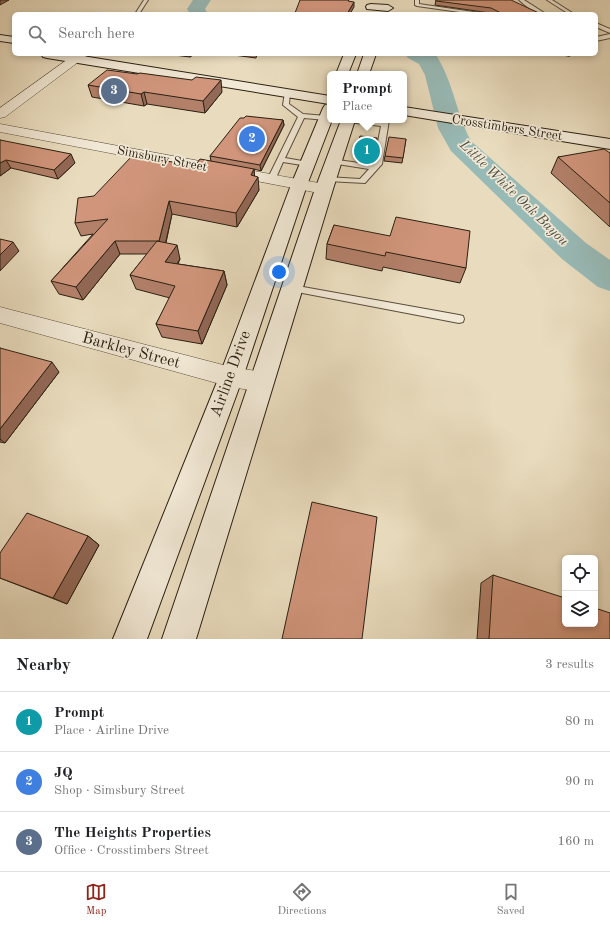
<!DOCTYPE html>
<html lang="en">
<head>
<meta charset="utf-8">
<style>
  :root { --surface:#fff; --page:#f6f6f6; --text:#202124; --muted:#757577; --line:#e0e0e0; --accent:#8f2418 }
  body { margin:0; font-family:"Old Standard TT",serif; background:var(--page); color:var(--text) }
  .controls { position:absolute; right:12px; bottom:12px; display:grid; overflow:hidden; border-radius:6px; box-shadow:0 2px 6px #0003 }
  .controls button { width:36px; height:36px; display:grid; place-items:center; padding:0; border:0; border-bottom:1px solid var(--line); background:var(--surface); color:var(--text); font:20px sans-serif }
  .you { position:absolute; left:279px; top:272px; width:14px; height:14px; margin:-10px; border:3px solid #fff; border-radius:50%; background:#1a73e8; box-shadow:0 0 0 6px #1a73e833 }
  .badge { display:grid; place-items:center; width:26px; height:26px; border-radius:50%; background:var(--accent); color:#fff; font-size:13px; font-weight:700 }
  .pin { position:absolute; translate:-50% -50%; border:2px solid #fff; box-shadow:0 1px 4px #0006 }
  .popup { position:absolute; left:327px; top:71px; width:80px; height:52px; box-sizing:border-box; display:grid; place-content:center; border-radius:6px; background:var(--surface); filter:drop-shadow(0 1px 3px #0005); font-size:13px; white-space:nowrap; color:var(--muted) }
  .popup b { font-size:15px; color:var(--text) }
  .popup::after { content:''; position:absolute; left:50%; top:100%; margin-left:-8px; border:8px solid transparent; border-top-color:var(--surface) }
  .list { margin:0; padding:0; list-style:none }
  h2 { display:flex; justify-content:space-between; align-items:center; height:52px; margin:0; padding:0 16px; font-size:17px }
  h2 small { font-size:13px; font-weight:400; color:var(--muted) }
  .list li { display:grid; grid-template-columns:26px 1fr auto; gap:12px; align-items:center; box-sizing:border-box; height:60px; padding:0 16px; border-top:1px solid var(--line) }
  .list b { display:block; font-size:15px; white-space:nowrap }
  .list p { margin:0; font-size:13px; white-space:nowrap; color:var(--muted) }
  .list em { font-size:13px; font-style:normal; color:var(--muted) }
  .icon { flex:none; width:22px; height:22px; fill:none; stroke:currentColor; stroke-width:2; stroke-linecap:round; stroke-linejoin:round }
  .map { position:relative; flex:none; width:610px; height:639px; overflow:hidden }
  .search { position:absolute; background:var(--surface); box-shadow:0 2px 6px #0003; left:12px; right:12px; top:12px; height:44px; display:flex; align-items:center; gap:10px; box-sizing:border-box; padding:0 14px; border-radius:6px; color:var(--muted); font-size:15px }
  .sheet { height:232px; background:var(--surface) }
  nav { display:flex; justify-content:space-around; align-items:center; box-sizing:border-box; height:56px; border-top:1px solid var(--line); background:var(--surface); font-size:11px; color:var(--muted) }
  nav a { display:grid; justify-items:center; gap:2px }
  nav .on { color:var(--accent) }
  .map>svg:first-child { display:block }
  .lines { fill:none; stroke-linecap:round; stroke-linejoin:round }
  .river { fill:#98bab6; fill-rule:evenodd }
  .service-casing { stroke:#5a4f3d; stroke-width:2 }
  .minor-casing { stroke:#5a4f3d; stroke-width:1 }
  .secondary-casing { stroke:#2a2012; stroke-width:2 }
  .service { fill:#f1e8d5; fill-rule:evenodd }
  .minor { fill:#f1e8d5; fill-rule:evenodd }
  .secondary { fill:#f1e8d5; fill-rule:evenodd }
  .wall { fill:#b3806a; stroke:#2a2012 }
  .shaded-wall { fill:#926856; stroke:#2a2012 }
  .building { fill:#d0957b; stroke:#2a2012 }
  .labels { text-anchor:middle; dominant-baseline:central; stroke-width:3.5; stroke-linejoin:round; paint-order:stroke }
  .far-street-label { font-size:13px; fill:#2a2012; stroke:#f1e8d5 }
  .far-water-label { font-size:14px; font-style:italic; fill:#4b4e43; stroke:#f1e8d5 }
  .street-label { font-size:16px; fill:#2a2012; stroke:#f1e8d5 }
</style>
</head>
<body>
<div class="map">
<svg width="610" height="639" viewBox="0 0 610 639">
  <rect width="100%" height="100%" fill="#e9dcbe"/>
  <filter id="stains"><feTurbulence type="fractalNoise" baseFrequency=".005" numOctaves="4"/><feColorMatrix values="0 0 0 0 .2 0 0 0 0 .09 0 0 0 0 .02 0 0 0 .5 -.17"/></filter>
  <radialGradient id="worn" r=".72"><stop offset=".6" stop-color="#630" stop-opacity="0"/><stop offset="1" stop-color="#630" stop-opacity=".3"/></radialGradient>
  <g class="lines">
    <path class="river" d="M193 0H211L205 9 208 14H190L187 9Z
      M405 54H432L436 55C453 81 456 113 471 141L586 243 610 260V291L598 287 562 259 451 151 438 128 425 75 419 64 408 58Z"/>
    <defs>
      <path id="service" d="M144 0H148L139 14H135Z
        M415 0H419V4L487 14H474L417 6 415 5Z
        M519 0H524L546 14C535 14 527 7 519 0Z
        M547 0H552L574 14H569Z
        M596 23 610 29V33L596 27Z
        M610 34V38L596 41V37Z
        M562 54H572L569 56Z
        M285 92 290 93 289 104 303 114 326 116 329 118 326 120 304 118 285 158 308 162 312 164 308 166 283 162 275 180 271 182 267 180 298 117 283 105Z
        M345 120 382 122 383 120H389L382 164 365 183 327 181 323 179 327 177 360 179 369 169 331 163V159L373 165 374 163 381 126 348 122Z
        M292 285 459 315 463 316 464 319 463 322 459 323 292 291 287 288Z"/>
      <path id="minor" d="M75 54H89L5 117 0 118V108Z
        M0 124 324 184 330 185 332 189 330 193 324 194 0 132Z
        M0 307 231 367 262 372 270 375 274 382 270 389 262 392 231 387 0 323Z"/>
      <path id="secondary" d="M371 4 388 5 393 8 388 11 367 9 366 7 367 5Z
        M0 35 14 37V43L0 41Z
        M41 54H70L330 96V120H332L307 185 243 377 147 639H113L219 377 291 185 323 108 325 105 329 104 47 58 43 57Z
        M344 54H356L348 74H336Z
        M364 54H376L369 74H357Z
        M404 107 610 139V149L404 115Z
        M341 120H355L333 189 196 639H162L315 189Z"/>
    </defs>
    <use href="#service" class="service-casing"/>
    <use href="#minor" class="minor-casing"/>
    <use href="#secondary" class="secondary-casing"/>
    <use href="#service" class="service"/>
    <use href="#minor" class="minor"/>
    <use href="#secondary" class="secondary"/>
  </g>
  <path class="wall" d="M436 0 541 14H493L490 13 435 5Z
    M166 54H194L190 57Z
    M226 54H257L256 58Z
    M88 85 222 92 205 113 147 104 144 106 92 97Z
    M244 118 283 120 284 125 261 171 254 169V176L259 190 237 227 172 214 166 243 180 259 178 264 224 271 227 285 202 344 162 337 156 324 170 298 136 289 130 275 147 254H120L83 300 59 294 51 281 93 234 81 236 75 223 94 196 211 161 210 156Z
    M377 138 373 161 355 159 356 153Z
    M406 139 402 163 384 161 385 156Z
    M0 140 75 163 58 179 11 168 0 176Z
    M610 153V227L551 173 558 157Z
    M334 225 466 268 460 283 383 267 382 271 326 259 327 244Z
    M0 348 59 372 5 443 0 442Z
    M88 536 99 545 67 604 0 578V553Z
    M493 575 610 639H477L481 583Z"/>
  <path class="shaded-wall" d="M0 0H9L0 5Z
    M354 2V7L350 14H347Z
    M190 54H194L190 57Z
    M221 80 222 92 205 113 203 101Z
    M144 92 147 104 144 106 141 94Z
    M283 120 284 125 261 171 260 165Z
    M71 154 75 163 58 179 54 170Z
    M6 160 11 168 0 176V163Z
    M254 169 255 181 258 177 259 190 237 227 236 213 251 175Z
    M169 201 172 214 163 254 159 241Z
    M115 241 120 254 83 300 76 287Z
    M13 242 19 251 0 271V255Z
    M177 245 180 259 169 276 165 262Z
    M224 271 227 285 202 344 198 331Z
    M52 362 59 372 5 443 0 439V429Z
    M88 536 99 545 67 604 53 598Z"/>
  <path class="building" d="M300 0H349L348 1 354 2 347 14H302L295 13Z
    M436 0H511L541 14H503L491 8 436 1Z
    M107 70 137 74 140 73 192 80 196 77 221 80 203 101 144 92 141 94 88 85Z
    M246 116 283 120 260 165 210 156 240 118H244Z
    M360 136 377 138 374 155 356 153Z
    M389 137 406 139 403 158 385 156Z
    M0 140 71 154 54 170 6 160 0 163Z
    M604 149 610 153V203L558 157Z
    M133 155 195 166 200 159 254 169 251 175 258 177 236 213 169 201 159 241H115L76 287 51 281 108 219 75 223 78 198 94 196Z
    M396 217 470 231 466 268 386 252 385 256 327 244 334 225 390 236Z
    M0 239 13 242 0 255Z
    M157 241 177 245 165 262 224 271 198 331 156 324 175 286 130 275Z
    M0 348 52 362 0 429Z
    M312 502 377 517 362 639H282Z
    M27 513 88 536 53 598 0 578V553Z
    M493 575 565 598V624H595V608L610 613V639H489Z"/>
  <g class="labels">
    <g class="far-street-label">
      <text transform="translate(507 128) rotate(9)">Crosstimbers Street</text>
      <text transform="translate(162 159) rotate(11)">Simsbury Street</text>
    </g>
    <g class="far-water-label">
      <text transform="translate(514 193) rotate(44)">Little White Oak Bayou</text>
    </g>
    <g class="street-label">
      <text transform="translate(131 351) rotate(15)">Barkley Street</text>
      <text transform="translate(231 374) rotate(-70)">Airline Drive</text>
    </g>
  </g>
  <rect width="100%" height="100%" filter="url(#stains)"/>
  <rect width="100%" height="100%" fill="url(#worn)"/>
</svg>
<div class="controls">
<button><svg class="icon" aria-label="locate" viewBox="0 0 24 24"><circle cx="12" cy="12" r="6"/><path d="M12 2v4M12 18v4M2 12h4M18 12h4"/></svg></button>
<button><svg class="icon" aria-label="layers" viewBox="0 0 24 24"><path d="M12 4l9 5-9 5-9-5zM3 14l9 5 9-5"/></svg></button>
</div>
<div class="you"></div>
<div class="pin badge" style="left:367px;top:151px;background:#0f9aa8">1</div>
<div class="popup"><b>Prompt</b>Place</div>
<div class="pin badge" style="left:252px;top:139px;background:#3f7fe0">2</div>
<div class="pin badge" style="left:114px;top:91px;background:#5c6f8a">3</div>
<div class="search"><svg class="icon" aria-label="search" viewBox="0 0 24 24"><circle cx="10" cy="10" r="6"/><path d="M15 15l6 6"/></svg>Search here</div>
</div>
<section class="sheet">
<h2>Nearby<small>3 results</small></h2>
<ul class="list">
<li><span class="badge" style="background:#0f9aa8">1</span><div><b>Prompt</b><p>Place · Airline Drive</p></div><em>80 m</em></li>
<li><span class="badge" style="background:#3f7fe0">2</span><div><b>JQ</b><p>Shop · Simsbury Street</p></div><em>90 m</em></li>
<li><span class="badge" style="background:#5c6f8a">3</span><div><b>The Heights Properties</b><p>Office · Crosstimbers Street</p></div><em>160 m</em></li>
</ul>
</section>
<nav>
<a class="on"><svg class="icon" aria-label="map" viewBox="0 0 24 24"><path d="M3 6l6-2 6 2 6-2v14l-6 2-6-2-6 2zM9 4v14M15 6v14"/></svg>Map</a>
<a><svg class="icon" aria-label="directions" viewBox="0 0 24 24"><path d="M12 3l9 9-9 9-9-9zM9 14v-3h6M13 9l2 2-2 2"/></svg>Directions</a>
<a><svg class="icon" aria-label="saved" viewBox="0 0 24 24"><path d="M7 4h10v16l-5-4-5 4z"/></svg>Saved</a>
</nav>
</body>
</html>
